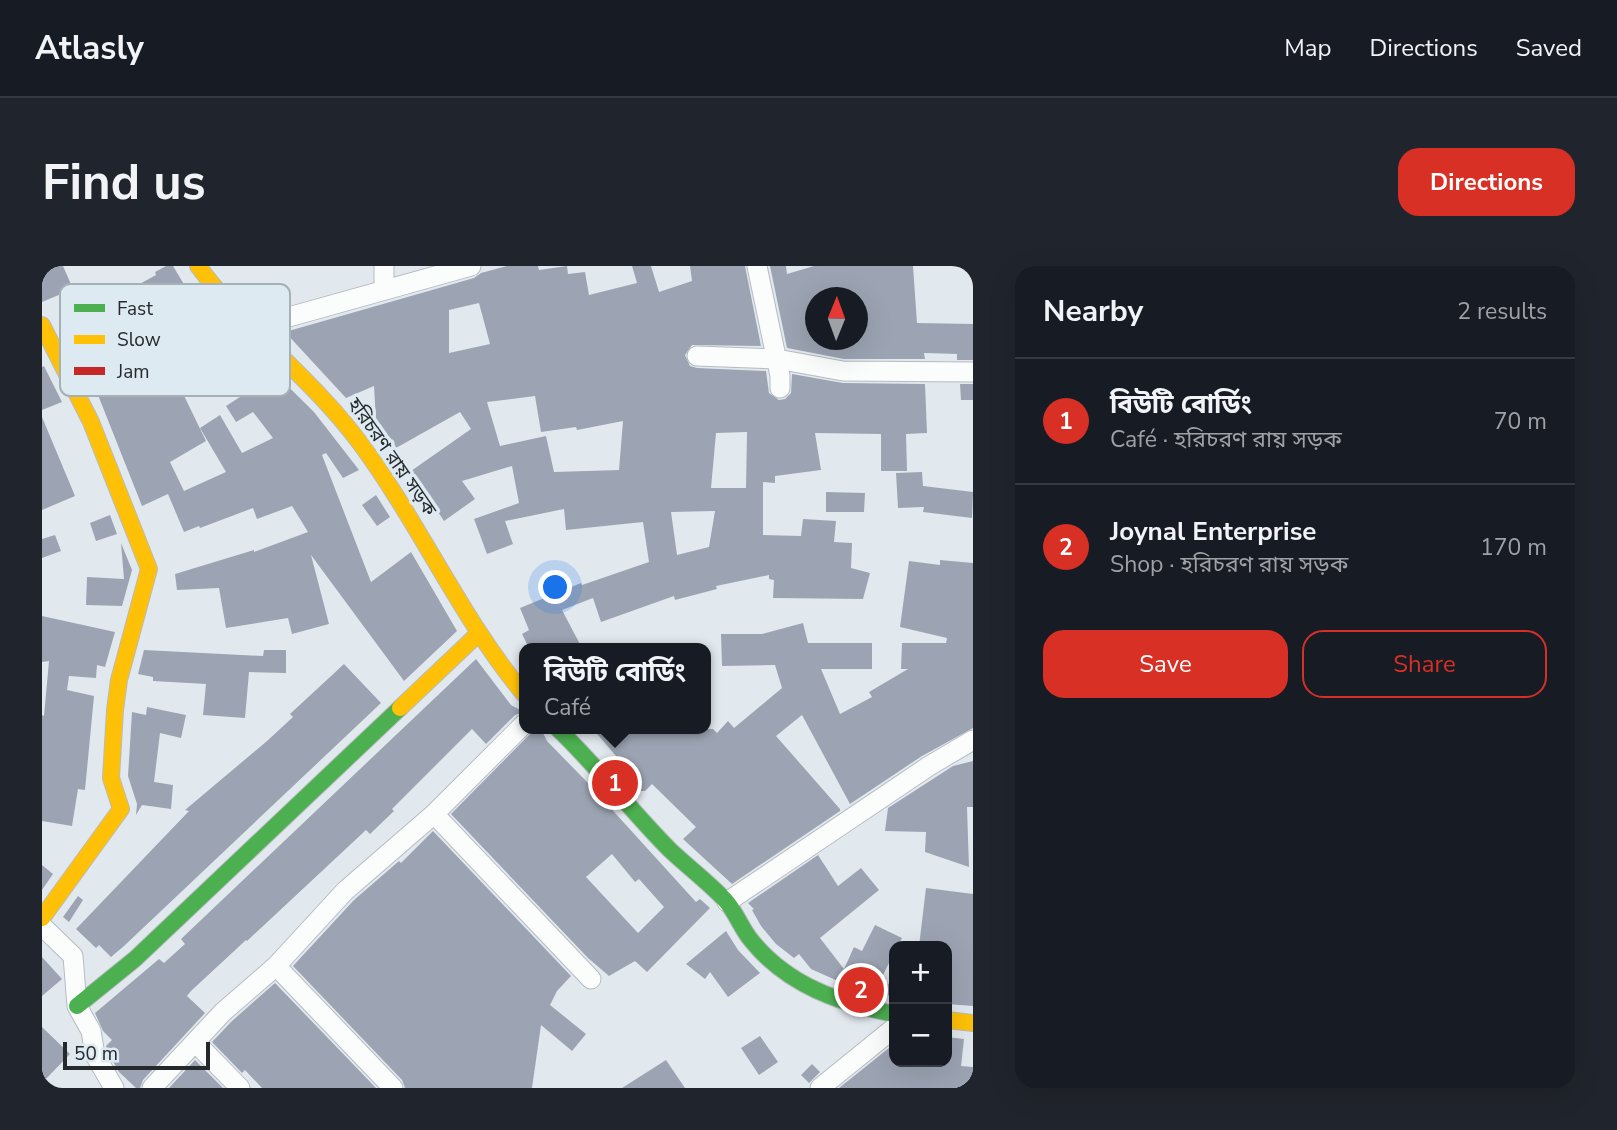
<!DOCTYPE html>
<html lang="en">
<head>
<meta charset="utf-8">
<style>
  :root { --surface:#171b24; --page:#20242c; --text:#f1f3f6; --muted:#9ea1a6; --line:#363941; --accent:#d93025 }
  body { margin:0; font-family:"Nunito Sans","Noto Sans Bengali",sans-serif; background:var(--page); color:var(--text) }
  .controls { position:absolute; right:21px; bottom:21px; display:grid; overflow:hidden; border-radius:14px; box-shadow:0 7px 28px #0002 }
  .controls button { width:63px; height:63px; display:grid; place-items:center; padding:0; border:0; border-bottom:2px solid var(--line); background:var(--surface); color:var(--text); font:35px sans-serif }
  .compass { position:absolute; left:763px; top:21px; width:63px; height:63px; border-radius:50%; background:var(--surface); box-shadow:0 7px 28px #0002; rotate:1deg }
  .scale { position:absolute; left:21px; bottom:18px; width:147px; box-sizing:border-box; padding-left:7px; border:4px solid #25292c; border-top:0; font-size:19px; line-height:24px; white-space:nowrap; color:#25292c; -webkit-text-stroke:5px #deeaf2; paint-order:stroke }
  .you { position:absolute; left:514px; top:322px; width:24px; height:24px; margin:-18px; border:5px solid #fff; border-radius:50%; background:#1a73e8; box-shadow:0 0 0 10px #1a73e833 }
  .badge { display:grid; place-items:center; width:46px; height:46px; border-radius:50%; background:var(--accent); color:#fff; font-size:23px; font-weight:700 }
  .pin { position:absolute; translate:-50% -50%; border:4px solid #fff; box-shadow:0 2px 7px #0006 }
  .popup { position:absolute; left:477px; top:377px; width:192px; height:91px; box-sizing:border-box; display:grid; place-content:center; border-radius:14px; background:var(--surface); filter:drop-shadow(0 2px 5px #0005); font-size:23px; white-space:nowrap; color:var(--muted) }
  .popup b { font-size:26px; color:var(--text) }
  .popup::after { content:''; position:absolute; left:50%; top:100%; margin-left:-14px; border:14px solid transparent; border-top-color:var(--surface) }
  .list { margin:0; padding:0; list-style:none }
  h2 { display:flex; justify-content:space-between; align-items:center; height:91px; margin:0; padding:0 28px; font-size:30px }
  h2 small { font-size:23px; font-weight:400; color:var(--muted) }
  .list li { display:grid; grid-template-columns:46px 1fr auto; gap:21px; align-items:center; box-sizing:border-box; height:126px; padding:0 28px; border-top:2px solid var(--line) }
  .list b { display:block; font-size:26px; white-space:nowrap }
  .list p { margin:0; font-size:23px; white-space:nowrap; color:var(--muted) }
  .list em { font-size:23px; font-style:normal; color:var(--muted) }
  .actions { display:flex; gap:14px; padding:21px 28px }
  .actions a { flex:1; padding:16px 0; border:2px solid var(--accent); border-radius:21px; text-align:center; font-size:24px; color:var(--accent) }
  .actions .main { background:var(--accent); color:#fff }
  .map { position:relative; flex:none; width:931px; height:822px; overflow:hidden; border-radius:21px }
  header { display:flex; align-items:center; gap:42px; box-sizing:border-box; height:98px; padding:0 35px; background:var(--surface); border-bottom:2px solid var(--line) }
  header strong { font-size:33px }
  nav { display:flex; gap:38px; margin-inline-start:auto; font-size:24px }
  .intro { display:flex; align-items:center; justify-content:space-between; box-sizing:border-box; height:168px; padding:0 42px }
  h1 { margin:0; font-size:49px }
  .button { padding:18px 32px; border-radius:21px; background:var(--accent); color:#fff; font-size:24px; font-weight:700 }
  main { display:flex; gap:42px; padding:0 42px }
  aside { flex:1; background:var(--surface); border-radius:21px; box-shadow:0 7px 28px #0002 }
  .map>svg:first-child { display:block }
  .building { fill:#9ca4b3; fill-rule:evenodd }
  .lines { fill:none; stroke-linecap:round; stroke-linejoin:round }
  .street-casing { stroke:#b6bbbf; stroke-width:21 }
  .fast-casing { stroke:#b6bbbf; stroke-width:18 }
  .slow-casing { stroke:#b6bbbf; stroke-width:18 }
  .street { stroke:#fbfcfc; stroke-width:19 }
  .fast { stroke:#4caf50; stroke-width:16 }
  .slow { stroke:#ffc107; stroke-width:16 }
  .labels { text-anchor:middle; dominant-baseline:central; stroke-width:7; stroke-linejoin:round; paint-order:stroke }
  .street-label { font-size:19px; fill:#25292c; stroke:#deeaf2 }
  .key { fill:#deeaf2; stroke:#a6b0b7; stroke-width:2 }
  .key-label { font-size:19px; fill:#25292c }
</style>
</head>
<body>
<header>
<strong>Atlasly</strong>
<nav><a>Map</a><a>Directions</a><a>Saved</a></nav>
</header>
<div class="intro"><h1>Find us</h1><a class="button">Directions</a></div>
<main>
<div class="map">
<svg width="931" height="822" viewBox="0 0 931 822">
  <rect width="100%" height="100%" fill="#e2e9ee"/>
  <path class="building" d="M13 0H21L31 23 0 36V5Z
    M124 0H131L149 30 130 41 154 97 131 107 164 175 128 196 142 225 184 206 158 162 178 149 200 187 231 172 211 146 194 156 184 140 204 127 168 93 192 67 272 146 317 204 301 212 284 187 280 189 329 316 369 286 415 365 362 415 269 289 287 358 250 368 246 352 184 362 177 322 135 324 133 308 212 284V286L266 266 250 240 215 253 211 242 158 262 157 260 142 266 126 228 100 240 54 124 52 125 33 88 41 85 26 59 46 47 65 81 114 62 92 21 114 9 113 6Z
    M465 0H496L497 4 525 0 526 8 543 6 547 29 595 17 590 0H609L617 26 650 15 648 0H703L719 80 650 79 643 89 648 100 655 102 724 105 727 127 737 134 743 133 749 127 750 108 801 117 883 118 885 167 864 168 865 205H839V168L773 167 779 204 733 210V217L721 216V269L759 270 761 253 794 255 792 276 810 277 809 302 828 307 821 333 731 332 732 314 727 313V309L674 320 675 323 633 334 632 330 559 356 551 332 520 344 540 382H487L480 368 487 364 478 342 539 317 540 319 607 296 601 256 524 264 522 243 463 255 471 278 445 288 432 253 477 237 470 200 420 215 433 233 402 255 369 205 429 163 418 146 354 182 350 174 341 180 326 160 334 155 332 120 304 132 243 66 432 12 439 7ZM437 37 448 78 407 87V44ZM493 130 499 166 534 161 535 164 581 155 577 204 512 206 504 170 458 180 445 136ZM705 166 704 222H669L674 167ZM673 245 667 281 635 289 629 246Z
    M728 0H744L745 8 772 0H871L875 57 931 58V94H915V88L882 87 883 93H802L745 82ZM772 32H816V74H774Z
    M2 100 20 136 0 144V101Z
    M918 118H931V134H919Z
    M0 151 33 230 0 244Z
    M880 206 881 220 931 226 930 252 881 246 882 241 856 242 854 207Z
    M784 226 823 227 822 246H784Z
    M334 229 348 251 335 260 320 239Z
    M68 249 75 268 54 275 48 257Z
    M13 269 19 285 0 292V273Z
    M79 277 90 304 80 340 44 339 45 311 82 313Z
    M898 294 931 297V462L880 490 808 538 760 449 734 470 798 543V545L690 618 641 573 654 561 610 518 603 525H598L572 492 574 490 551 463H671L675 467 686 455 692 462 740 422 733 399 680 400 679 368H720L761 357 766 377H830V403H779L798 448 830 431 827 426 866 403H859L860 377H904L905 372 858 361 867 295 898 299Z
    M0 350 73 366 63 401 55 399 54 412 27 410 25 424 52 430 43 524 36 523 30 560 0 555V449L2 450 7 395 0 396Z
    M102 384 221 390 222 384H244V407L207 406 203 452 161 449 164 418 111 415V411L96 408Z
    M434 393 469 439 482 446 473 449 444 478 430 463 350 543 352 545 328 568 324 564 205 675 204 674 149 725 145 730 163 747 101 814 98 822H94L77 806 65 785 64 780 70 774 61 765 53 747 117 693 122 697 143 678 139 673Z
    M302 398 339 437 82 680 69 691 57 679 54 682 34 663 147 545 143 544 225 475 251 451 248 448Z
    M105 441 144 449 139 472 118 467 112 516 131 519 129 543 100 539 94 549 95 538 86 510 90 446 104 449Z
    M493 463H499L505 475 544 515 654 636 658 633 668 642 605 706 593 695 567 710 546 692 409 548ZM570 588 593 616 597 613 622 641 596 667 544 611Z
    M931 495V541H925L927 601 883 586 884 566 843 565 846 542 911 500Z
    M391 565 529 710 515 725 508 739 544 768 530 785 499 759 490 822H363L360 814 251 700 312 634 357 595 359 597Z
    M776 589 796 620 819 602 837 624 778 672 802 703 812 681 820 685 833 659 860 672 856 680H852V687L840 711 844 712 843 717 852 719V731L798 716 769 703 757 688 752 692 734 678 719 660 710 644 712 643 706 637Z
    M0 599 11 608 0 624Z
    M884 622 931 628V740L905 738V680H877Z
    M36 630 41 634 27 656 21 651Z
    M684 665 696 684 718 707 686 731 668 706 663 713 644 698Z
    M0 691 20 713 0 730Z
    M233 717 334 822H220L203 804 200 807 170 776 190 755Z
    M0 761 28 788 0 817Z
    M718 770 736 796 717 809 699 782Z
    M905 771 922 773 919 800 931 801V822H797L852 778V796H905Z
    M153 794 181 822H127Z
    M624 794 643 822H580Z
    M770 798 778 806 767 817 759 809Z"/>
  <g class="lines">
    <defs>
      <path id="street" d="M715 0 738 110V122
        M342 24V0
        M213 64 236 54 429 0
        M655 90 735 93 801 105 931 106
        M392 548 549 713
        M685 636 887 500 931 474
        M0 660 31 690 35 740 49 765 53 789 72 822
        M234 700 351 822
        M153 776 198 822
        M110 822 181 746 234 700 303 625 392 548 482 458
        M778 822 852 762"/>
      <path id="fast" d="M516 463C556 501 589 545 628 584 646 601 666 616 683 634 694 646 699 662 709 674 745 719 797 737 852 748
        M35 740 93 693 358 442"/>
      <path id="slow" d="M156 0C204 65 270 112 318 177 378 258 418 351 482 428
        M0 59 49 156 107 303 77 414 73 444 69 512 79 543 0 652
        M358 442 436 368
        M905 754 931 757"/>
    </defs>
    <use href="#street" class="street-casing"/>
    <use href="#fast" class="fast-casing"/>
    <use href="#slow" class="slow-casing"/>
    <use href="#street" class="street"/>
    <use href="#fast" class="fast"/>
    <use href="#slow" class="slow"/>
  </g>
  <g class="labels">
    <g class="street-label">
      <text transform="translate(350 191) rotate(55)">হরিচরণ রায় সড়ক</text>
    </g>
  </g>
  <rect x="18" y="18" width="230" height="112" rx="10" class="key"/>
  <rect x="32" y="38" width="31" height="8" fill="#4caf50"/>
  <rect x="32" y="69" width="31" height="9" fill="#ffc107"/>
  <rect x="32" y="101" width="31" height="8" fill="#c62828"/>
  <g class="key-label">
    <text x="75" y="49">Fast</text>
    <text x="75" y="80">Slow</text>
    <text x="75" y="112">Jam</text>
  </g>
</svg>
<div class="controls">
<button>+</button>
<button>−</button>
</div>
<svg class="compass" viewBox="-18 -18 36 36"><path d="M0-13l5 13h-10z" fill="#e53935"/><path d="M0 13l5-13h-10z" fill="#9ea1a6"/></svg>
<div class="scale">50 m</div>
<div class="you"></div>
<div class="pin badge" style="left:573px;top:517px">1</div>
<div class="popup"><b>বিউটি বোর্ডিং</b>Café</div>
<div class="pin badge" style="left:819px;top:724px">2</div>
</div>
<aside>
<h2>Nearby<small>2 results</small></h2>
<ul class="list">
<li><span class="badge">1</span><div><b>বিউটি বোর্ডিং</b><p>Café · হরিচরণ রায় সড়ক</p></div><em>70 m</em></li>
<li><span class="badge">2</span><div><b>Joynal Enterprise</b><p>Shop · হরিচরণ রায় সড়ক</p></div><em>170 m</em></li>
</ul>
<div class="actions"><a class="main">Save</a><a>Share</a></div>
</aside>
</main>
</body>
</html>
